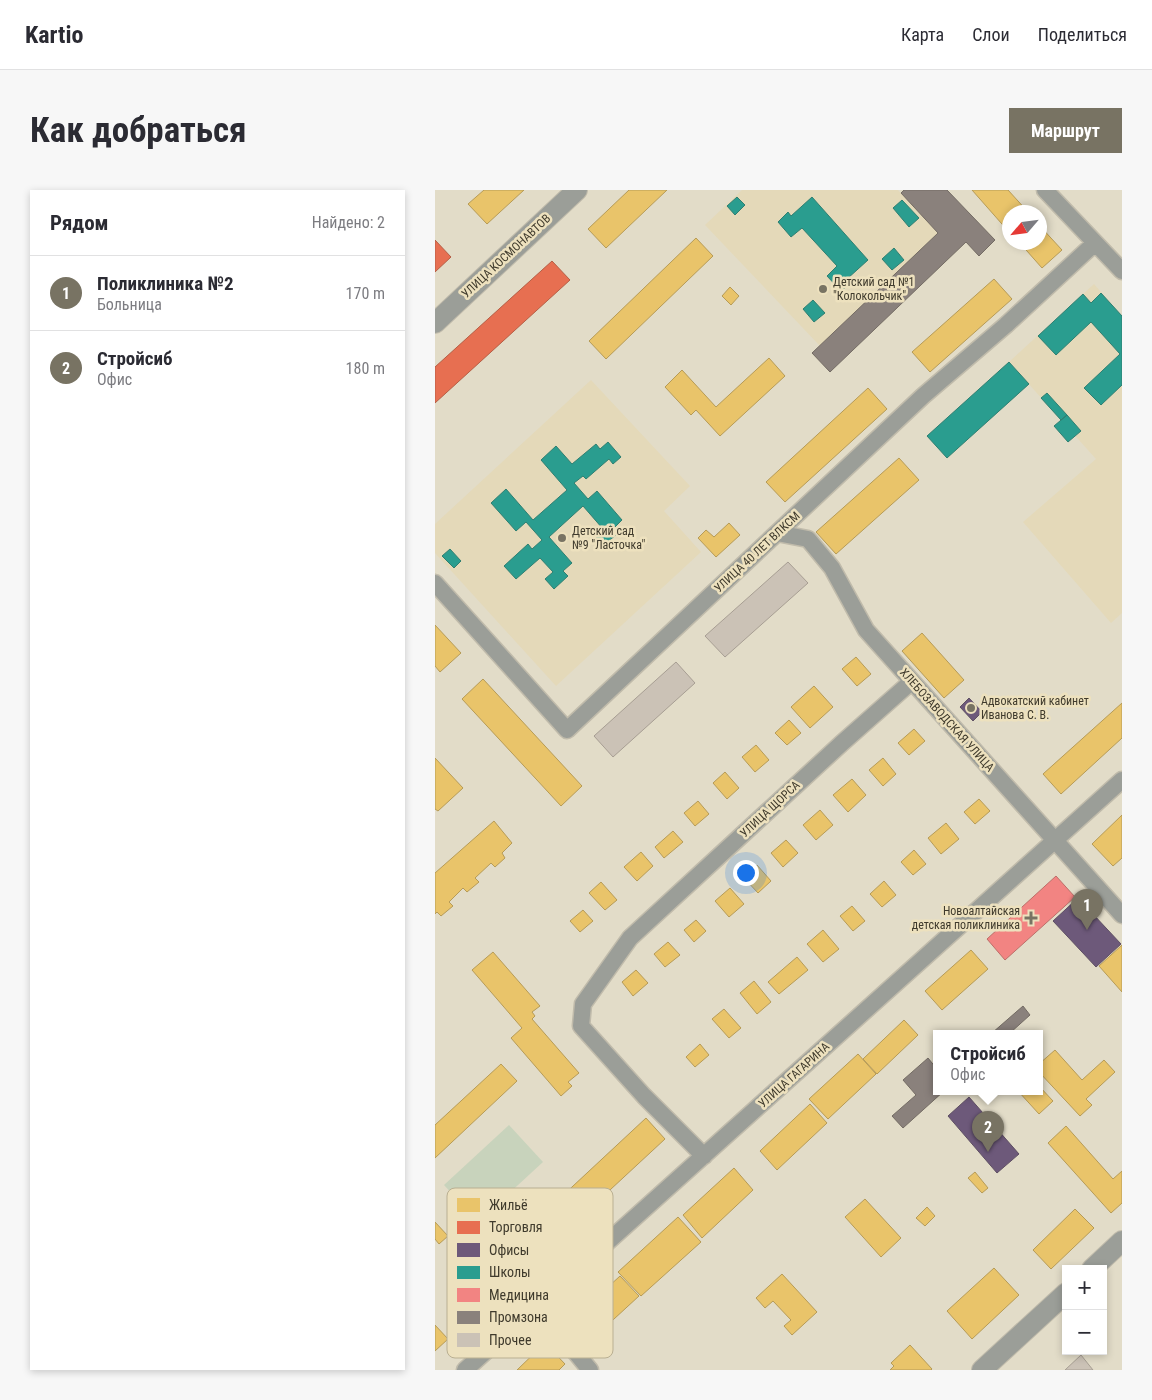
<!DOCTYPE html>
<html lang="ru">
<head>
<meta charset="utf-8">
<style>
  :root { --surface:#fff; --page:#f7f7f7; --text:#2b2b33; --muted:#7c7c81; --line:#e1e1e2; --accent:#787363 }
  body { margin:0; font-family:"Roboto Condensed",sans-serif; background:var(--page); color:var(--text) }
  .controls { position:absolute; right:15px; bottom:15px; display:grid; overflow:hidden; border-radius:0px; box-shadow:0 2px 8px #0003 }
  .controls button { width:45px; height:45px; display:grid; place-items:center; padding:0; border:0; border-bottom:1px solid var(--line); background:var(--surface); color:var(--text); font:25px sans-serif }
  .compass { position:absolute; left:567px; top:15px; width:45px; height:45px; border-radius:50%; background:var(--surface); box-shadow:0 2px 8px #0003; rotate:242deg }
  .you { position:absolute; left:310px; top:682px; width:18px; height:18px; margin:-12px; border:4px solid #fff; border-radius:50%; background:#1a73e8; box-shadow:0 0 0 8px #1a73e833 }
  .badge { display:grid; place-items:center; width:32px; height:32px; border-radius:50%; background:var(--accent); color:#fff; font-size:16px; font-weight:700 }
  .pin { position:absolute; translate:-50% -41px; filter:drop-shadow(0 1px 2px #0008) }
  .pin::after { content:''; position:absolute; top:26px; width:18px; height:15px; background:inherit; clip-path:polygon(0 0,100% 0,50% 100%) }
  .popup { position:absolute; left:498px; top:840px; width:110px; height:65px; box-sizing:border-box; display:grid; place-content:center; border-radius:0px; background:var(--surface); filter:drop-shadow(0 1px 4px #0005); font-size:16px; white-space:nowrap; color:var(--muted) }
  .popup b { font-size:19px; color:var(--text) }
  .popup::after { content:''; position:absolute; left:50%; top:100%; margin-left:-10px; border:10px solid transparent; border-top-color:var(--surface) }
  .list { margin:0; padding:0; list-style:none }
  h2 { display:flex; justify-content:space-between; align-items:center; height:65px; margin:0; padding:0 20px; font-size:21px }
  h2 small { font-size:16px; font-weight:400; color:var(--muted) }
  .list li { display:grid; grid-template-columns:32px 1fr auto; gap:15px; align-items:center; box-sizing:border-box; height:75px; padding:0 20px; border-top:1px solid var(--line) }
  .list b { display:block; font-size:19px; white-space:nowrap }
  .list p { margin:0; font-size:16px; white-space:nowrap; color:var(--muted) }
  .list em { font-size:16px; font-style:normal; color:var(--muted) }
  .map { position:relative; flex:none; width:687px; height:1180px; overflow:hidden; border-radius:0px }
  header { display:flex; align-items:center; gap:30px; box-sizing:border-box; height:70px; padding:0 25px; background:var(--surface); border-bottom:1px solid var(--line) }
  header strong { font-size:24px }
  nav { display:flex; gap:28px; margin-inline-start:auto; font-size:18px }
  .intro { display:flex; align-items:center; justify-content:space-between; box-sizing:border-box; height:120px; padding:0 30px }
  h1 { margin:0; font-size:35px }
  .button { padding:12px 22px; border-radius:0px; background:var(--accent); color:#fff; font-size:18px; font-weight:700 }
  main { display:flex; gap:30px; padding:0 30px }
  aside { flex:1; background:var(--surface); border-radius:0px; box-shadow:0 2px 8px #0003 }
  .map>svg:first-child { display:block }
  .built { fill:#e4d9b9 }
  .green { fill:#c8d3bc }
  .homes { fill:#e9c46a; stroke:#b69b57 }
  .shops { fill:#e76f51; stroke:#b55f46 }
  .offices { fill:#6d597a; stroke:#5f5063 }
  .schools { fill:#2a9d8f; stroke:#307f71 }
  .health { fill:#f28482; stroke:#bc6e68 }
  .industry { fill:#8a817c; stroke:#746c64 }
  .building { fill:#cbc2b6; stroke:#a79e93 }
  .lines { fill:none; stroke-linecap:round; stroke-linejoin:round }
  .minor-casing { stroke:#c0bbab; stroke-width:19 }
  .tertiary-casing { stroke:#c0bbab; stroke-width:22 }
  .minor { stroke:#9b9e98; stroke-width:16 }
  .tertiary { stroke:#9b9e98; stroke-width:20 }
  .poi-dot { fill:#787363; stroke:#ede1be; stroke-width:2 }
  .labels { text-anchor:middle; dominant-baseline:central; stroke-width:5; stroke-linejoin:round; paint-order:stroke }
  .street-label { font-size:12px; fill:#3f3a2c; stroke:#ede1be }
  .poi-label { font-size:12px; fill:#3f3a2c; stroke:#ede1be; text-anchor:start }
  .key { fill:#ede1be; stroke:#b9af92; stroke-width:1 }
  .key-label { font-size:14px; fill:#3f3a2c }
</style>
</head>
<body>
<header>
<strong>Kartio</strong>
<nav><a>Карта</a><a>Слои</a><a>Поделиться</a></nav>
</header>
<div class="intro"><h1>Как добраться</h1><a class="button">Маршрут</a></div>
<main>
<aside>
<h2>Рядом<small>Найдено: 2</small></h2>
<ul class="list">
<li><span class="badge">1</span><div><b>Поликлиника №2</b><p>Больница</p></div><em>170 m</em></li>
<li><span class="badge">2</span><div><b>Стройсиб</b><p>Офис</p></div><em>180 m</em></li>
</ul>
</aside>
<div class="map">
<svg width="687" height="1180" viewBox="0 0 687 1180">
  <rect width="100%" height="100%" fill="#e2dcc8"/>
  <path class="built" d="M307 0H463L503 43 385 156 270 35Z
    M659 94 687 126V423L676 433 588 332 661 269 574 172Z
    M156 190 255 296 229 321 266 362 121 496 0 363V334Z"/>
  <path class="green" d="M74 935 108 972 43 1032 9 995Z"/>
  <path class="homes" d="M49 0H89L52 34 33 14Z
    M194 0H232L171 58 153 39Z
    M537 0H573L593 22H574V42Z
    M604 35 627 60 607 78 584 52H604Z
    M261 48 278 66 171 169 154 151Z
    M559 89 577 109 495 182 477 162Z
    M295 97 304 106 296 115 287 106Z
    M334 168 350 186 285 246 261 220 256 225 230 197 247 180 281 217Z
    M433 198 452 219 350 312 331 292Z
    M464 268 484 290 401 364 381 342Z
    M294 333 305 345 281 367 263 348 271 340 279 347Z
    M0 435 26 463 5 482 0 476Z
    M487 443 529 490 509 508 467 461Z
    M421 467 436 484 422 496 407 479Z
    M48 489 147 596 126 616 27 509Z
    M379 496 398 517 375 538 356 517Z
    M687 513V548L626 604 608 584Z
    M354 530 366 543 352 555 340 543Z
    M479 539 490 551 474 565 463 553Z
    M321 555 334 570 320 582 307 567Z
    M0 568 28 598 3 621 0 619Z
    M448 568 461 584 448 596 434 580Z
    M290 582 304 598 292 609 278 593Z
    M417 589 431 605 413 622 398 605Z
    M544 609 555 621 540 634 529 622Z
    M263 611 274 624 260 636 249 623Z
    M385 620 398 635 381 650 368 635Z
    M687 625V668L678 676 657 654Z
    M59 631 77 653 67 663 70 668 60 677 56 673 40 688 44 692 32 702 28 698 14 712 18 716 6 726 2 722 0 724V683Z
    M511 633 524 649 506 664 493 648Z
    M238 641 248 652 229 668 220 657Z
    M351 650 363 663 348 677 336 663Z
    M479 660 491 674 478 685 466 672Z
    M206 662 218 676 202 691 189 677Z
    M322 675 336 691 323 703 309 688Z
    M449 691 461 705 447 717 435 704Z
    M166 692 182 710 170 720 154 703Z
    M295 698 309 714 294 727 280 711Z
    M417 716 430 731 418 741 405 726Z
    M148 720 158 731 145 742 135 731Z
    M261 730 271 741 259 752 249 740Z
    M388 740 404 759 388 772 372 754Z
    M233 752 245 765 230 777 219 764Z
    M687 755V802L664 776Z
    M536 760 553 779 507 820 490 801Z
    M58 762 105 816 97 822 100 826 97 829 144 883 133 892 137 896 126 906 76 848 87 838 37 780Z
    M362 767 373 780 344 804 333 792Z
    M201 780 213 793 198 806 187 792Z
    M319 791 336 812 322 824 305 803Z
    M289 819 306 838 294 848 277 829Z
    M469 830 483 845 442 884 428 869Z
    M265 854 274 865 260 877 251 867Z
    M620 860 647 890 669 870 680 882 651 909 657 915 645 926 604 882V874Z
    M423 864 441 884 393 929 374 909Z
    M66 874 82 891 0 968V935Z
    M604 896 618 911 604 924 583 901H604Z
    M375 914 392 933 342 980 325 961Z
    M211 928 230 949 39 1126 20 1106Z
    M631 936 678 989 687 981V1013L676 1023 613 953Z
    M299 978 318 1000 267 1048 248 1025Z
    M540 982 553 998 547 1003 533 988Z
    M430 1009 466 1048 446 1067 410 1027Z
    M492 1017 500 1026 490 1036 481 1028Z
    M640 1019 659 1038 616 1079 598 1060Z
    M243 1027 266 1052 206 1106 183 1082Z
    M0 1032 13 1046 4 1054 0 1049Z
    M559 1078 584 1105 537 1149 512 1121Z
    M347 1084 382 1122 357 1145 349 1136 356 1130 338 1111 330 1118 321 1108Z
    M185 1086 204 1106 154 1152 135 1132Z
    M0 1135 13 1149 0 1161Z
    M110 1153 130 1174 124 1180H82Z
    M475 1155 497 1179 496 1180H455L459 1176 456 1173Z"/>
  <path class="shops" d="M0 50 16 67 0 82Z
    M117 71 135 90 0 213V177Z"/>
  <path class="offices" d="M534 508 547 522 538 531 525 517Z
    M643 708 686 754 661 777 618 731Z
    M534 907 584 964 562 983 513 926Z"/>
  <path class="schools" d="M302 7 310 15 300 25 292 16Z
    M377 7 433 70 412 89 416 93 406 101 392 86 402 76 367 38 356 47 343 32 353 22 356 26Z
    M467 10 484 28 474 37 458 18Z
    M459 58 469 70 457 80 447 69Z
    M666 103 687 126V195L666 215 649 198 685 164 656 132 621 165 603 146 648 104 656 113Z
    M378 110 390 123 379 132 368 119Z
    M574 172 594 194 512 268 492 246Z
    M612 203 632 225 626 230 606 208Z
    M632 225 646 241 633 252 619 236Z
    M173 252 186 267 178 274 174 269 151 289 148 286 139 293 153 309 162 301 187 330 179 338 183 343 168 356 160 346 168 339 148 316 114 347 137 373 128 381 133 386 119 399 110 389 118 382 105 368 81 389 69 376 93 354 97 359 107 350 91 332 81 341 56 313 71 299 98 330 132 300 106 270 121 256 137 274 161 254 165 259Z
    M15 359 26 371 19 378 7 366Z"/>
  <path class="health" d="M621 686 640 707 570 770 552 749Z"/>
  <path class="industry" d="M469 0H512L560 50 544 66 531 52 395 182 377 163 503 43 466 3Z
    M588 816 595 825 575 843H557Z
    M493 868 502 879V901H509L468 938 457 926 481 905 468 890Z"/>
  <path class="building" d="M353 372 373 393 290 467 270 446Z
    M241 472 260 493 178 567 159 546Z
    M646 1165 658 1180H630Z"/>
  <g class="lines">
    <defs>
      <path id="minor" d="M610 0 687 81
        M342 343 373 349 397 378 431 440 687 725
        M0 393 132 540 488 206 571 135 660 53
        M269 966 209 906 146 836 148 814 195 748 407 553 476 492
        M99 1117 132 1152 155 1180
        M30 1180 687 590"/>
      <path id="tertiary" d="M0 133 142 0
        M657 1079 687 1051
        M547 1180 631 1103"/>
    </defs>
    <use href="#minor" class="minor-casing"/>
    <use href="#tertiary" class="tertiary-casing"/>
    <use href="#minor" class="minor"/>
    <use href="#tertiary" class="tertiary"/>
  </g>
  <g class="poi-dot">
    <circle cx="388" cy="99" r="5"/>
    <circle cx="127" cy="348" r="5"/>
    <circle cx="536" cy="518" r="5"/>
    <path d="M593.5 720.5h5v5h5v5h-5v5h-5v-5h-5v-5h5z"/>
  </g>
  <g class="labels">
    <g class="street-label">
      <text transform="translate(71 66) rotate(-43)">УЛИЦА КОСМОНАВТОВ</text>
      <text transform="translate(322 362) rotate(-43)">УЛИЦА 40 ЛЕТ ВЛКСМ</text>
      <text transform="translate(512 530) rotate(48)">ХЛЕБОЗАВОДСКАЯ УЛИЦА</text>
      <text transform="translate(335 619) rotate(-43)">УЛИЦА ЩОРСА</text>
      <text transform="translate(359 885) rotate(-42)">УЛИЦА ГАГАРИНА</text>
    </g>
    <g class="poi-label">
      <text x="398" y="92">Детский сад №1<tspan x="398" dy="14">"Колокольчик"</tspan></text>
      <text x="137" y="341">Детский сад<tspan x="137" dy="14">№9 "Ласточка"</tspan></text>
      <text x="546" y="511">Адвокатский кабинет<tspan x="546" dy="14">Иванова С. В.</tspan></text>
      <text x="585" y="721" text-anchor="end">Новоалтайская<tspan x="585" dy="14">детская поликлиника</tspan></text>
    </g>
  </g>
  <rect x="12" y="998" width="166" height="170" rx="8" class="key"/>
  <rect x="22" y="1008" width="23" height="14" fill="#e9c46a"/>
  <rect x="22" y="1031" width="23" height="13" fill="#e76f51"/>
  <rect x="22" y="1053" width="23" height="14" fill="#6d597a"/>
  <rect x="22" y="1076" width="23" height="13" fill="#2a9d8f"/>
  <rect x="22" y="1098" width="23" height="14" fill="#f28482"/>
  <rect x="22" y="1121" width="23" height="13" fill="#8a817c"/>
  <rect x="22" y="1143" width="23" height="14" fill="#cbc2b6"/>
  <g class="key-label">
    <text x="54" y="1020">Жильё</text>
    <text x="54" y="1042">Торговля</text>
    <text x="54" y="1065">Офисы</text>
    <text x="54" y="1087">Школы</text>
    <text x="54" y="1110">Медицина</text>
    <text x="54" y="1132">Промзона</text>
    <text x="54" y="1155">Прочее</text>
  </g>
</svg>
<div class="controls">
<button>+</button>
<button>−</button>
</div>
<svg class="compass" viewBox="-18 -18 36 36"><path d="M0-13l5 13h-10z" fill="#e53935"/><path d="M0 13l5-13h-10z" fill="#7c7c81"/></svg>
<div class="you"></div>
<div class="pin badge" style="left:652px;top:740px">1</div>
<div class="pin badge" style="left:553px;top:962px">2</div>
<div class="popup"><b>Стройсиб</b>Офис</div>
</div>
</main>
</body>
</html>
